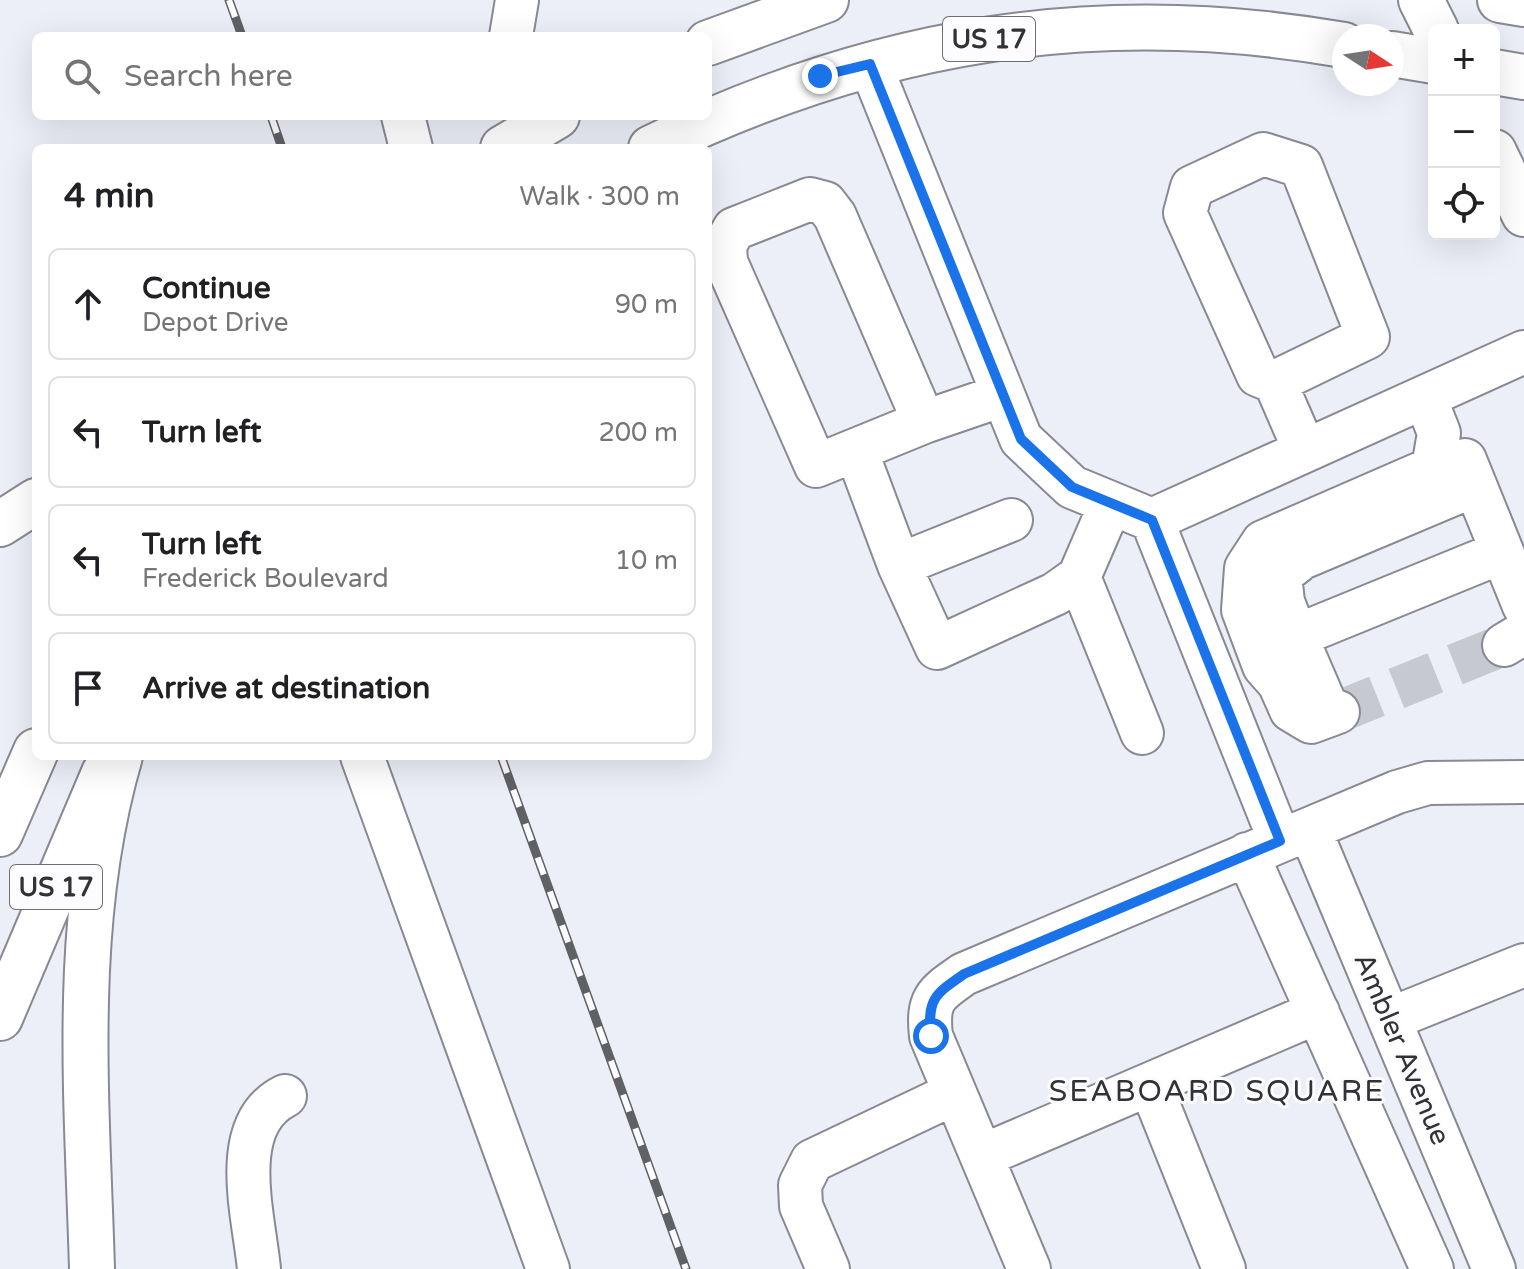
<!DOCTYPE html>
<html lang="en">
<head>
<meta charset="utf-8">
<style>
  :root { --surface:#fff; --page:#f6f6f6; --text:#202124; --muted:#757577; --line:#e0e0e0 }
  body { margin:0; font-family:"Varela Round",sans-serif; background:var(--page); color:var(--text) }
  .controls { position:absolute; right:24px; top:24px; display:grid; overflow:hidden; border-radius:12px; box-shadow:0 8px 32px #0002 }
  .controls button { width:72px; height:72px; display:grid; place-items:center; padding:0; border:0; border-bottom:2px solid var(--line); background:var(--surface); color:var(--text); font:40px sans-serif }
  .compass { position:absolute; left:1332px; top:24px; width:72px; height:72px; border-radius:50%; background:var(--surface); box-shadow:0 8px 32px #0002; rotate:102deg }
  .stop { position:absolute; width:24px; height:24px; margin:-18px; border:6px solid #1a73e8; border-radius:50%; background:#fff }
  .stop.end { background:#1a73e8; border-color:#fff; box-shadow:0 2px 8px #0008 }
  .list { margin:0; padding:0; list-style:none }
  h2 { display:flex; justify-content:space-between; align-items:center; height:104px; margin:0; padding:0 32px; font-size:34px }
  h2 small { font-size:26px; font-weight:400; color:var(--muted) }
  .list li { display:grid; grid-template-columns:52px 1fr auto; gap:24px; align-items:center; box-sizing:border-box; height:112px; margin:0 16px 16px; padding:0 16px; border:2px solid var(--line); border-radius:12px }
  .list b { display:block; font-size:30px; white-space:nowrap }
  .list p { margin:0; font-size:26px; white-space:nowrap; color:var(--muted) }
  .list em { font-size:26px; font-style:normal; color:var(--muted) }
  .icon { flex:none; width:44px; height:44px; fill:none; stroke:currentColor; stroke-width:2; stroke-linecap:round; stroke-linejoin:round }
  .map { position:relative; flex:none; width:1524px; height:1269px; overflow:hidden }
  .search { position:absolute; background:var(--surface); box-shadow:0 8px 32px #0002; left:32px; top:32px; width:680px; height:88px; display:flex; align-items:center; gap:20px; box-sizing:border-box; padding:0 28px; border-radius:12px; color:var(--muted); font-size:30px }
  .panel { position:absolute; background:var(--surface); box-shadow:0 8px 32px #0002; left:32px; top:144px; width:680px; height:616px; border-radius:12px }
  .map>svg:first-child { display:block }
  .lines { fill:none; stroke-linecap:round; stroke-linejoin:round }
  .minor-tunnel { stroke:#c7c9d1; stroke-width:42; stroke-dasharray:42 21; stroke-linecap:butt }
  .minor-casing { stroke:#888992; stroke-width:46 }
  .major-casing { stroke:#888992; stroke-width:48 }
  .highway-casing { stroke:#888992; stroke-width:48 }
  .minor { stroke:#fff; stroke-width:42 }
  .major { stroke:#fff; stroke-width:44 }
  .highway { stroke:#fff; stroke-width:44 }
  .rail-casing { stroke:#5f6165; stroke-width:9 }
  .rail { stroke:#fcfcfe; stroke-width:6; stroke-dasharray:18; stroke-linecap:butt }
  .route { stroke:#1a73e8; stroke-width:10 }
  .labels { text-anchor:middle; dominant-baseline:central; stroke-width:6; stroke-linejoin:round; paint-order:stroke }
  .shield { fill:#fcfcfe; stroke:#6e6f71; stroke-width:2 }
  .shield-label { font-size:26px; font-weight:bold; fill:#313235 }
  .street-label { font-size:28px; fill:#313235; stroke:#fcfcfe }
  .neighbourhood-label { font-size:30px; letter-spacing:2px; fill:#313235; stroke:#fcfcfe }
</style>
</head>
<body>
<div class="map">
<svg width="1524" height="1269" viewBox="0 0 1524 1269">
  <rect width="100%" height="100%" fill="#edeff8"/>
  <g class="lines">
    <path class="minor-tunnel" d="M1338 712 1504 645"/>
    <defs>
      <path id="minor" d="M511 36 517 0
        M870 64 1021 439 1072 487 1152 520
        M403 116 411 148
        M1275 382 1368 337 1301 166 1263 154 1192 187 1185 213 1258 375 1275 382 1305 451
        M924 422 835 216 825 203 810 199 734 229 725 245 726 262 816 466 924 422 1003 395
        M856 450 899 565 937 648 1055 594 1079 577 1111 503
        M1465 460 1524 606
        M1475 485 1302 558 1280 575 1283 602 1296 636 1502 552
        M899 565 1011 520
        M1079 577 1142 733
        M1296 636 1330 715
        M1504 645 1524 633
        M1338 712 1311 722 1291 710 1279 683 1264 666 1243 610 1246 568 1263 542 1433 468 1439 433 1425 397
        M362 756 548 1269
        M1310 830 1494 1269
        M1280 841 1152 520 1524 352
        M1247 854 1432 1269
        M1390 1019 1524 965
        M1150 1084 1224 1269
        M982 1156 1318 1012
        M259 1269C254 1216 227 1125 285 1096
        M828 1269 801 1206 800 1185 812 1161 955 1093
        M1029 1269 931 1036C927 999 935 994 964 974L1397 792 1428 783 1524 782"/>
      <path id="major" d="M1421 0 1436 30
        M1500 0 1524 4
        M708 43 826 0
        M1392 54 1434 61
        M1494 72 1524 77
        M503 148 557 116
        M651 148C876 39 1095 2 1344 45
        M1494 152 1524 214
        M0 834 36 751
        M0 1018 104 773"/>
      <path id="highway" d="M0 524 36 501
        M92 1269C87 1097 71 923 120 756"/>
    </defs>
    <use href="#minor" class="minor-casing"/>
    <use href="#major" class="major-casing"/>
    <use href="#highway" class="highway-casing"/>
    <use href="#minor" class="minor"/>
    <use href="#major" class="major"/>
    <use href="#highway" class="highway"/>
    <defs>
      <path id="rail" d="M229 0 242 36
        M271 116 282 148
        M501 756 686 1269"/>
    </defs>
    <use href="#rail" class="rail-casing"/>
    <use href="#rail" class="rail"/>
  </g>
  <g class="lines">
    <path class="route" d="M820 76 870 64 1021 439 1072 487 1152 520 1280 841 964 974C935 994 927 999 931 1036"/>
  </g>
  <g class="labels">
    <g class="shield">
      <rect x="943" y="17" width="92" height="44" rx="6"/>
      <rect x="10" y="865" width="92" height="44" rx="6"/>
    </g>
    <g class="shield-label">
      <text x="989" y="39">US 17</text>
      <text x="56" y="887">US 17</text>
    </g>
    <g class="street-label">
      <text transform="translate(1402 1049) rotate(67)">Ambler Avenue</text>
    </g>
    <g class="neighbourhood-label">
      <text x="1217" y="1091">SEABOARD SQUARE</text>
    </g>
  </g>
</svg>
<div class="controls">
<button>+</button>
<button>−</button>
<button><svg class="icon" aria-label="locate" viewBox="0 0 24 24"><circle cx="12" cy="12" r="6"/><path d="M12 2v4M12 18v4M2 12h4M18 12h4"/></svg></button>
</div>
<svg class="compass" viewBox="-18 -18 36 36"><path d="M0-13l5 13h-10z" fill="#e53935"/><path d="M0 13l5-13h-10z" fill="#757577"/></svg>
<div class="stop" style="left:931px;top:1036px"></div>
<div class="stop end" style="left:820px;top:76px"></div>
<div class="search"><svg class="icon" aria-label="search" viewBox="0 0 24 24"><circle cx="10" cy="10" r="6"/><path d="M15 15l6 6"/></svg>Search here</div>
<section class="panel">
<h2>4 min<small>Walk · 300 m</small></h2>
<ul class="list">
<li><svg class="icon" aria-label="ahead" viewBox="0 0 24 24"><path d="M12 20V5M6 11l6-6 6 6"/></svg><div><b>Continue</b><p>Depot Drive</p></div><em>90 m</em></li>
<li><svg class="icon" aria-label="left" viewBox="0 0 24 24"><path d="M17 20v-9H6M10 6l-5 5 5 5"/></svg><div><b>Turn left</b></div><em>200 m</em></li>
<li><svg class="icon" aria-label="left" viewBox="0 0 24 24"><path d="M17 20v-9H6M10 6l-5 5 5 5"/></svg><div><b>Turn left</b><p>Frederick Boulevard</p></div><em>10 m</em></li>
<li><svg class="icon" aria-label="arrive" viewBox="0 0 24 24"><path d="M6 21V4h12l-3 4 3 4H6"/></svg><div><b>Arrive at destination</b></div></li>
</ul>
</section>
</div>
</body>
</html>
